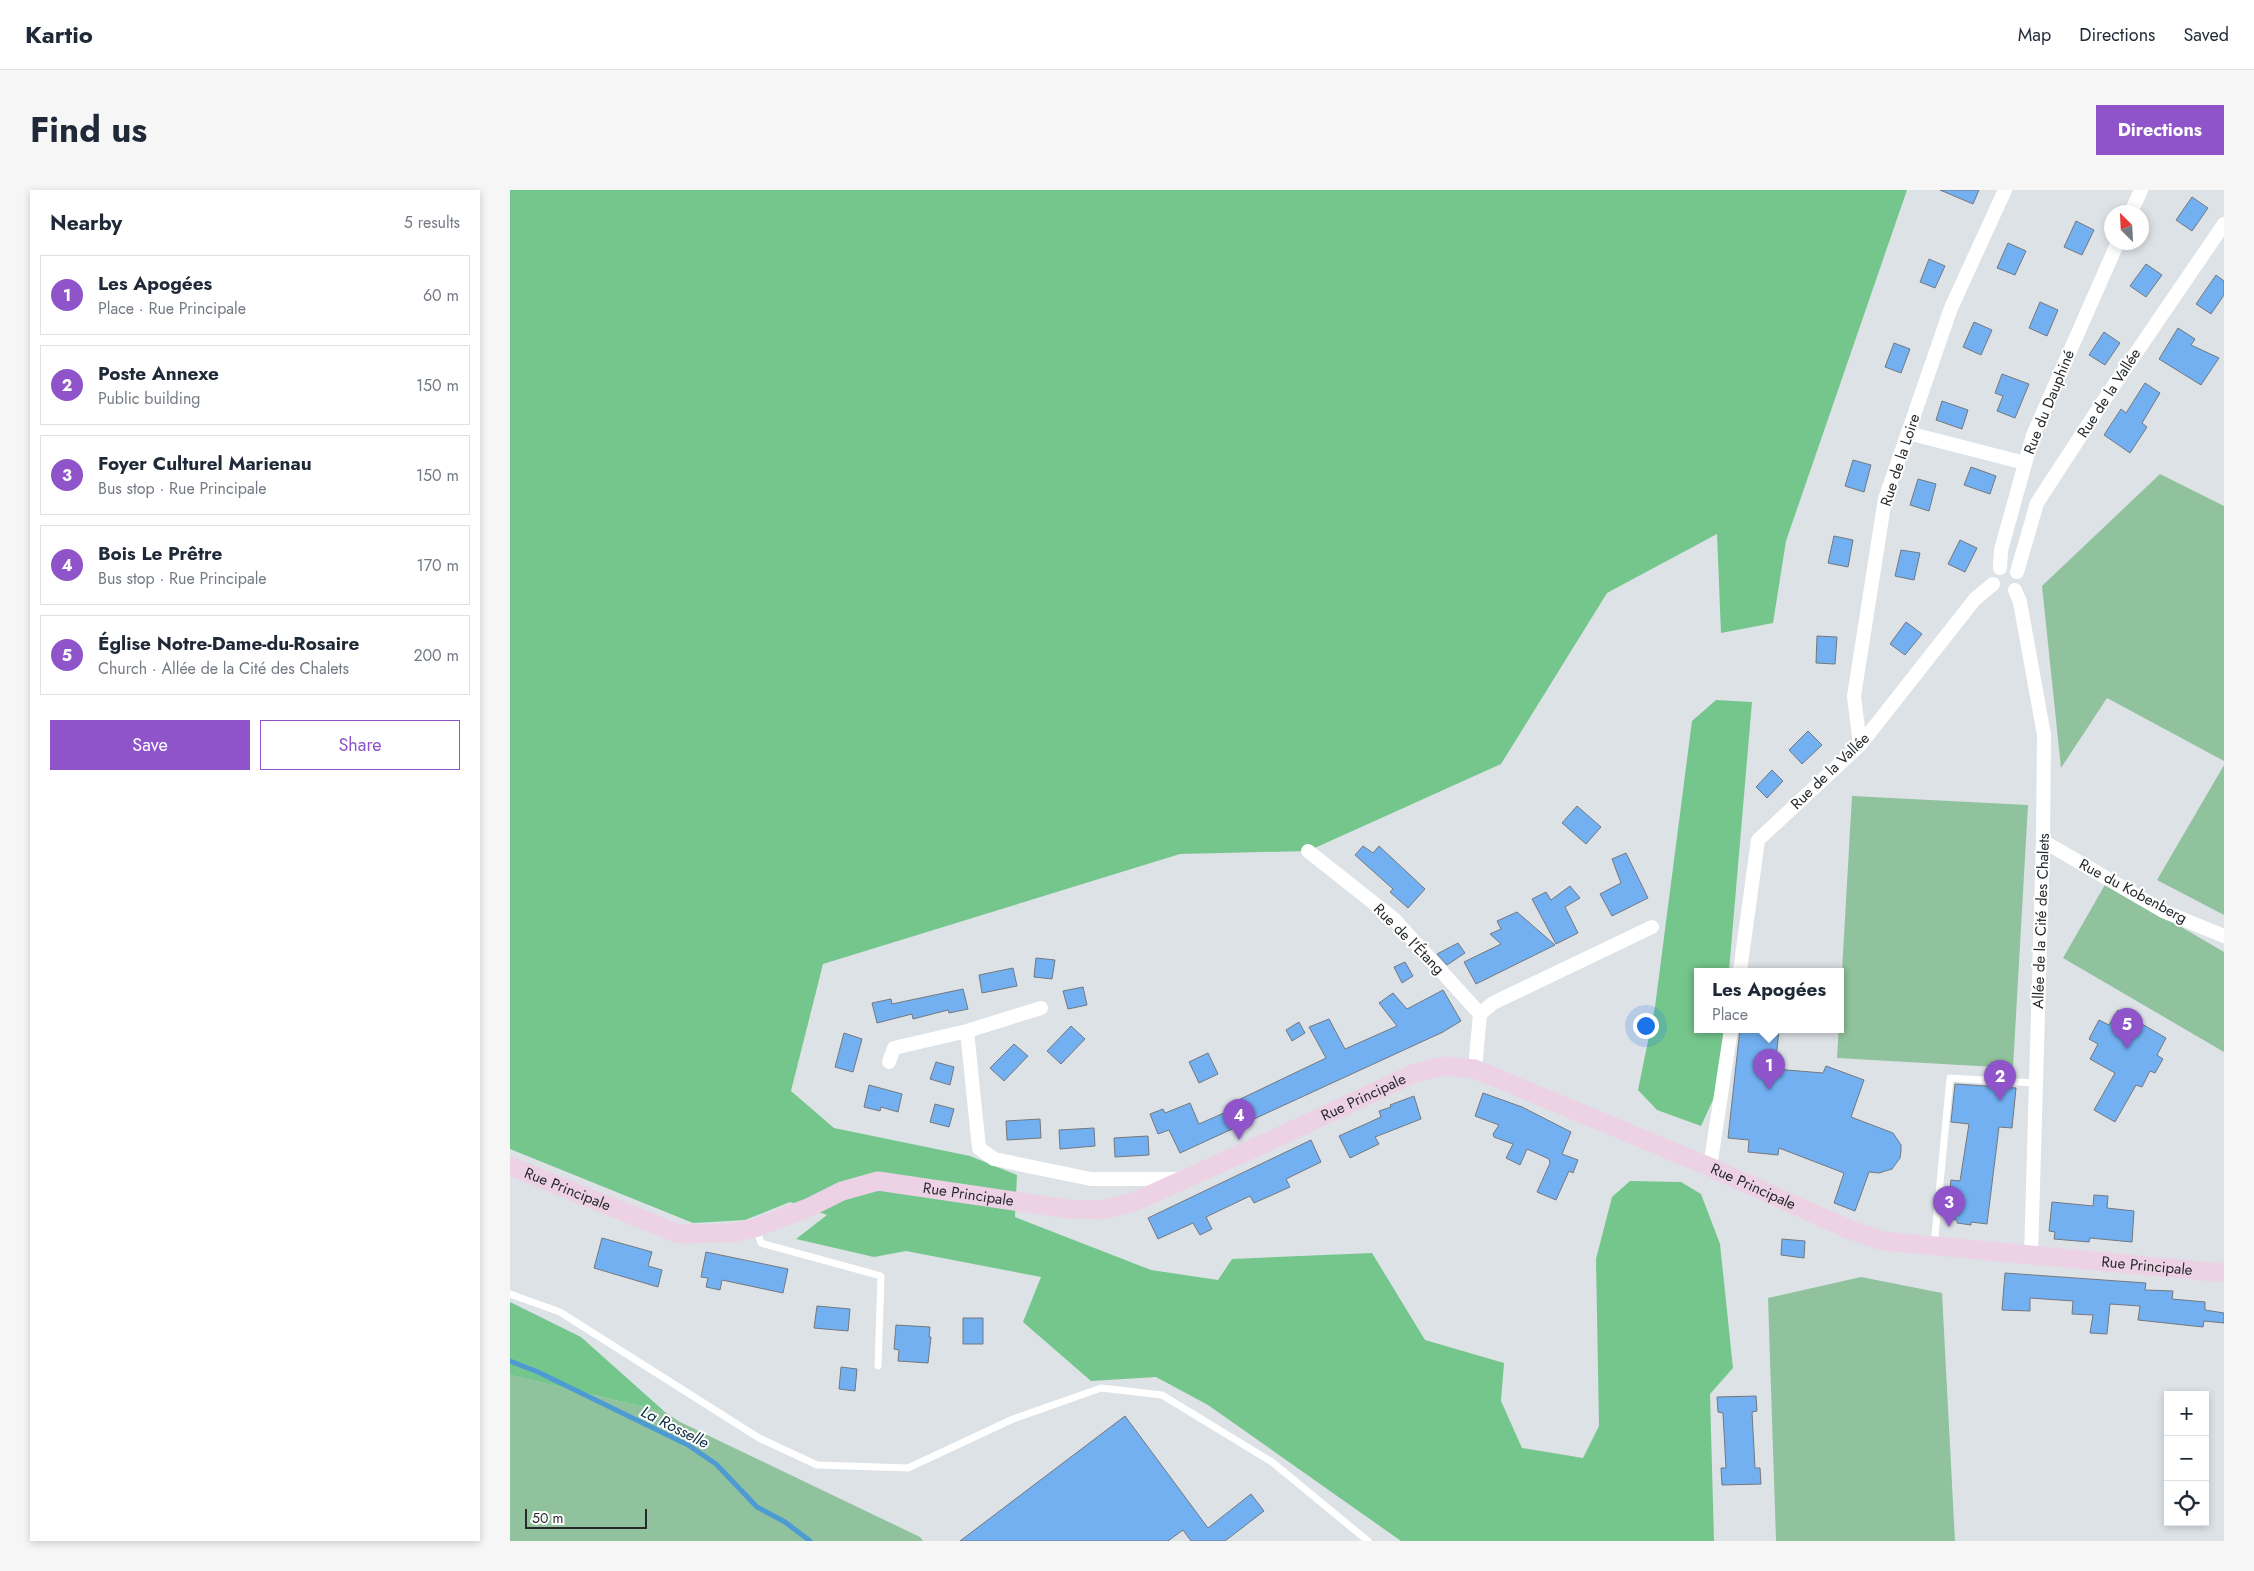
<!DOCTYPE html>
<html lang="en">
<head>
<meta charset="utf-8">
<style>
  :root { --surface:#fff; --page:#f6f6f7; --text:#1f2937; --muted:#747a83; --line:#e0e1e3; --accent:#8f54ca }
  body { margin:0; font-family:Jost,sans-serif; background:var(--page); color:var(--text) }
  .controls { position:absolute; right:15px; bottom:15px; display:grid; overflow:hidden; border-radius:0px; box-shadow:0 2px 8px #0003 }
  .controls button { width:45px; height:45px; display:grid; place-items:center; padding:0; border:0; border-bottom:1px solid var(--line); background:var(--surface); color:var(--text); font:25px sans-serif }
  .compass { position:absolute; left:1594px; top:15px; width:45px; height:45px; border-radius:50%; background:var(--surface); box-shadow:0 2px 8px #0003; rotate:336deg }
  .scale { position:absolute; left:15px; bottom:12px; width:122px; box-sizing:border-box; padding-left:5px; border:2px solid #27292b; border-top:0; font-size:14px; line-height:18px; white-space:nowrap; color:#27292b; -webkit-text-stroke:4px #fff; paint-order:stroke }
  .you { position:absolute; left:1135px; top:835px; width:18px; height:18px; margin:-12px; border:4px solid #fff; border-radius:50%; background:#1a73e8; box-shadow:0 0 0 8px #1a73e833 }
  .badge { display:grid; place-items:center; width:32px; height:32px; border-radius:50%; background:var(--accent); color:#fff; font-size:16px; font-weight:700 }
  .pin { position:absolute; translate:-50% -41px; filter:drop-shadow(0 1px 2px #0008) }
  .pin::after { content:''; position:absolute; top:26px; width:18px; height:15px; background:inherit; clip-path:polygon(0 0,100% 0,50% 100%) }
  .popup { position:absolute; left:1184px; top:778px; width:150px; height:65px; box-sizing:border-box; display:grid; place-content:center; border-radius:0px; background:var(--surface); filter:drop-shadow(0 1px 4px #0005); font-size:16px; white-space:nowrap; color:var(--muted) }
  .popup b { font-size:19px; color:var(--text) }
  .popup::after { content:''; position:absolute; left:50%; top:100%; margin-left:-10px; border:10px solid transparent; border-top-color:var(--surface) }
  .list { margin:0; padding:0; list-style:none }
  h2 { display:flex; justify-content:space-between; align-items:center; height:65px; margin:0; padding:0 20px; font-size:21px }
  h2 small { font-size:16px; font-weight:400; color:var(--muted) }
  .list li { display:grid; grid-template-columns:32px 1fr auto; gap:15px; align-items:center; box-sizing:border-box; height:80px; margin:0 10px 10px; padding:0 10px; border:1px solid var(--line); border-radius:0px }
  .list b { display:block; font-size:19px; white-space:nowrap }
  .list p { margin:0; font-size:16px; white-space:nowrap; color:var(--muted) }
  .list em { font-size:16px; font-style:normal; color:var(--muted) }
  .actions { display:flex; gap:10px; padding:15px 20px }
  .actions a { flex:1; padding:11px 0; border:1px solid var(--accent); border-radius:0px; text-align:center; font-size:18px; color:var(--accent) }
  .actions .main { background:var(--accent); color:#fff }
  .icon { flex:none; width:28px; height:28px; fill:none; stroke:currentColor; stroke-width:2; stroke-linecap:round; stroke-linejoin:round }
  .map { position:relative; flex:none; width:1714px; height:1351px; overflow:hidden; border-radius:0px }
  header { display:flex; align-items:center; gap:30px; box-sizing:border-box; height:70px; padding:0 25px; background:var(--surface); border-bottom:1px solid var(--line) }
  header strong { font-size:24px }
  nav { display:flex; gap:28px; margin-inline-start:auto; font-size:18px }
  .intro { display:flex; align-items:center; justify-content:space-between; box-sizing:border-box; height:120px; padding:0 30px }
  h1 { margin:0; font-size:35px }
  .button { padding:12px 22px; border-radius:0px; background:var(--accent); color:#fff; font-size:18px; font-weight:700 }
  main { display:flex; gap:30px; padding:0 30px }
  aside { flex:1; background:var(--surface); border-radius:0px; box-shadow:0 2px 8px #0003 }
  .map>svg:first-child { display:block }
  .green { fill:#90c39d }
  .forest { fill:#75c68d }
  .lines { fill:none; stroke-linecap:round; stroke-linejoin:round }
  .stream { stroke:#4e9bd4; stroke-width:5 }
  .building { fill:#72b0f1; stroke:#74787d }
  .service { stroke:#fff; stroke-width:7 }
  .minor { stroke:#fff; stroke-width:14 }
  .secondary { stroke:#edd2e6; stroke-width:19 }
  .labels { text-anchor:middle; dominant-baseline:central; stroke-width:4; stroke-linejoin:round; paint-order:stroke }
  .street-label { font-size:15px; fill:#27292b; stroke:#fff }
  .water-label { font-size:16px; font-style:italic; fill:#0c2d45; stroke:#fff }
</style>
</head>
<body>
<header>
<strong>Kartio</strong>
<nav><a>Map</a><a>Directions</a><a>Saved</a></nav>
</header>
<div class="intro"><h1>Find us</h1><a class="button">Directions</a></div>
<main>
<aside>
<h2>Nearby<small>5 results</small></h2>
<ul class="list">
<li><span class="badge">1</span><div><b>Les Apogées</b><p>Place · Rue Principale</p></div><em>60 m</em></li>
<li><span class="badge">2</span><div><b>Poste Annexe</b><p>Public building</p></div><em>150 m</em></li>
<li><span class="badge">3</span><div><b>Foyer Culturel Marienau</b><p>Bus stop · Rue Principale</p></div><em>150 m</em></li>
<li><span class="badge">4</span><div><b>Bois Le Prêtre</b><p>Bus stop · Rue Principale</p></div><em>170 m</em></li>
<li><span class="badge">5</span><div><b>Église Notre-Dame-du-Rosaire</b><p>Church · Allée de la Cité des Chalets</p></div><em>200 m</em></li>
</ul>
<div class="actions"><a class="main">Save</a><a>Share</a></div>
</aside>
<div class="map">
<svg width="1714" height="1351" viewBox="0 0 1714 1351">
  <rect width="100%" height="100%" fill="#dde2e7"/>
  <path class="green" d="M1650 284 1714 316V571L1597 508 1551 578 1532 396Z
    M1714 575V725L1647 690Z
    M1342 606 1518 615 1503 878 1327 868Z
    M1596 693 1714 762V862L1553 768Z
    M1351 1087 1432 1103 1445 1351H1266L1258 1108Z
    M0 1185 155 1222 170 1232 410 1347 413 1351H0Z"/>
  <path class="forest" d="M0 0H1397L1276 351 1263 433 1211 443 1207 344 1097 403 991 574 798 661 670 664 313 774 281 901 324 938 460 966 507 985 505 1027 641 1080 708 1090 722 1069 862 1063 915 1150 994 1173 991 1211 1012 1258 1073 1268 1089 1236 1086 1069 1102 1007 1120 991 1171 992 1191 1004 1210 1054 1223 1178 1200 1204 1204 1351H891L698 1215 646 1187 581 1191 513 1132 531 1087 396 1061 364 1067 286 1049 317 1025 280 1012 235 1030 183 1033 0 959Z
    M1206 510 1242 512 1219 781H1188V839H1214L1208 899 1191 936 1147 920 1128 900 1145 817 1182 531Z
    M0 1112 71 1147 155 1222 0 1185Z"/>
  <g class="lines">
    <path class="stream" d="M0 1171 28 1182 178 1255 206 1274 247 1317 275 1332 300 1351"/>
  </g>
  <path class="building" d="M1430 0H1469L1463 14Z
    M1682 7 1698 18 1682 41 1666 30Z
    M1566 31 1584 40 1572 65 1554 57Z
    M1498 53 1516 61 1505 85 1487 78Z
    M1419 69 1435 76 1425 98 1410 92Z
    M1636 74 1652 85 1636 107 1620 96Z
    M1706 85 1714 91V105L1701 124 1686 114Z
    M1530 112 1548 120 1537 146 1519 138Z
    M1464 132 1482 140 1471 165 1453 157Z
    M1668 138 1685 149 1681 155 1709 168 1691 195 1649 169Z
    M1594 142 1610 153 1595 175 1579 165Z
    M1384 153 1400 159 1391 183 1375 177Z
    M1492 184 1519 194 1505 228 1487 221 1493 206 1485 203Z
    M1635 193 1650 203 1632 233 1637 237 1620 263 1594 245 1611 219 1616 223Z
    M1432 211 1458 220 1452 239 1426 230Z
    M1343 270 1361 275 1354 302 1335 296Z
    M1461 277 1486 286 1480 304 1454 295Z
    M1408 289 1426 294 1419 321 1400 315Z
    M1324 346 1343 350 1338 377 1318 373Z
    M1450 350 1467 358 1455 382 1438 374Z
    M1391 360 1410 363 1404 390 1385 386Z
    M1396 432 1412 444 1395 465 1380 454Z
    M1307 446 1327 447 1325 474 1306 473Z
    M1298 541 1312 555 1292 574 1279 560Z
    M1262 580 1273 591 1257 608 1246 597Z
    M1067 616 1091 637 1076 654 1052 633Z
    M853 656 863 663 869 656 915 699 898 718 880 702 883 699 845 665Z
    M1116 663 1138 708 1102 726 1090 704 1111 693 1102 669Z
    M1060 696 1070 708 1055 717 1068 743 1046 754 1022 709 1036 702 1041 710Z
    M1007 722 1045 755 966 794 954 772 991 754 980 744 991 739 987 731Z
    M948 753 955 763 937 775 927 764Z
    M526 768 545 770 542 789 524 787Z
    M895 772 903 786 892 793 884 777Z
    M503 778 507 796 472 803 469 785Z
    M573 797 577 815 558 819 553 801Z
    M453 799 458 819 439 823 438 820 403 829 402 824 367 833 362 813 381 809 382 814Z
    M933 800 951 831 933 842 670 963 659 940 648 944 640 924 653 919 655 923 680 913 689 934 723 919 720 914 816 868 799 837 819 829 835 859 887 836 869 813 883 803 897 819Z
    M1608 820 1656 848 1647 865 1653 869 1645 883 1640 881 1632 897 1626 895 1605 932 1584 920 1605 883 1580 869 1588 854 1579 849 1589 830 1599 835Z
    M789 832 795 843 782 851 776 840Z
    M561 836 575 849 551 874 537 861Z
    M1230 839H1269L1265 879 1313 883 1316 876 1354 890 1341 927 1383 943 1391 955V961L1390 968 1382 979 1369 983 1359 982 1345 1021 1324 1013 1334 983 1269 958 1268 965 1238 962 1239 950 1218 948Z
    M334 843 352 849 343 882 325 877Z
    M504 854 518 866 494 891 480 878Z
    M698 863 708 884 689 893 679 872Z
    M426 872 444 877 440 895 420 889Z
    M1445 894 1506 898 1502 938 1489 937 1477 1034 1461 1032V1035L1447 1033V1030L1437 1029 1441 990 1450 991 1459 934 1441 932Z
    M359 895 392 904 388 922 371 917 370 921 354 917Z
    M973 903 1012 917 1061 942 1052 964 1068 970 1063 983 1059 981 1046 1010 1027 1002 1040 973 1039 969 1017 959 1010 975 996 968 1003 954 984 947 983 944 989 935 965 926Z
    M904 906 911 929 865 947 869 954 840 968 829 946 871 927 869 921 881 917 880 915Z
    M425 914 444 919 439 937 420 932Z
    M530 929 531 948 497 950 496 931Z
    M584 938 585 956 550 959 549 940Z
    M638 946 639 965 605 967 604 948Z
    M801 950 811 972 776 989 780 997 744 1013 740 1006 696 1027 702 1039 690 1045 683 1033 648 1049 638 1028Z
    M1584 1005 1598 1006 1597 1018 1624 1021 1622 1052 1580 1048 1579 1052 1544 1049 1545 1042 1539 1041 1542 1012 1583 1016Z
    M92 1048 142 1062 138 1076 152 1080 148 1097 84 1078Z
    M1272 1049 1295 1051 1294 1068 1271 1065Z
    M196 1062 278 1079 273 1103 212 1090 210 1100 196 1097 198 1088 191 1087Z
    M1495 1083 1636 1093 1635 1100 1663 1101 1662 1109 1695 1112V1120L1714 1123V1133L1694 1131 1693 1137 1628 1130 1630 1116 1600 1114 1597 1144 1580 1143 1583 1125 1562 1124 1563 1111 1520 1108V1121L1492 1120Z
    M307 1116 340 1119 338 1141 304 1138Z
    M453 1128H473V1154H453Z
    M386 1135 420 1137 419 1147H421L418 1173 388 1171 389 1160 384 1159Z
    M331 1177 347 1179 345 1201 329 1199Z
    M1246 1206 1247 1221 1242 1222 1245 1278H1250L1251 1294 1212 1295 1211 1278H1216L1213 1223 1208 1222 1207 1207Z
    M615 1226 698 1338 741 1304 754 1321 715 1351H681L673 1340 658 1351H450Z"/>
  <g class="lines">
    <path class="service" d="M246 1038 251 1053 371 1086 368 1176
      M1424 1056 1440 888 1526 893
      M0 1104 50 1122 249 1248 307 1275 398 1278 503 1229 591 1198 652 1205 762 1272 858 1351"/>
    <path class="minor" d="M1621 22 1631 0
      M1398 243 1515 273
      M1490 378 1491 360 1523 245 1608 52
      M1507 382 1527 313 1600 201 1714 34
      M1505 400 1510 412 1534 545 1533 651 1521 1065
      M1350 555 1344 506 1375 309 1441 118 1495 0
      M1533 651 1653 721 1714 746
      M798 661 884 729 970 824
      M1230 781 1248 650 1350 555 1465 409 1483 394
      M457 841 469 958 484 969 581 989H669
      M379 872 384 858 457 841 531 818
      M965 879 970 824 983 813 1142 737
      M1200 977 1221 839"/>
    <path class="secondary" id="s1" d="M0 976 169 1044 221 1043 245 1038 298 1018 332 1001 368 991 558 1019 592 1020 624 1012 764 949 905 883 934 876 965 879 1200 977 1340 1040 1373 1051 1714 1083"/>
  </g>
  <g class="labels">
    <g class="street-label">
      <text transform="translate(1599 203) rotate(-57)">Rue de la Vallée</text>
      <text transform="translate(1539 212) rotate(-68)">Rue du Dauphiné</text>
      <text transform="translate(1390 270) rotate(-72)">Rue de la Loire</text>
      <text transform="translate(1320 581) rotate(-44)">Rue de la Vallée</text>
      <text transform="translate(1623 701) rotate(28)">Rue du Kobenberg</text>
      <text transform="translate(1531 731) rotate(-88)">Allée de la Cité des Chalets</text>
      <text transform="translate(899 749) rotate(45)">Rue de l'Étang</text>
      <text stroke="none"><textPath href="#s1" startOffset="902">Rue Principale</textPath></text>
      <text stroke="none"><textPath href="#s1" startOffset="1322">Rue Principale</textPath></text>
      <text stroke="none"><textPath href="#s1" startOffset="62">Rue Principale</textPath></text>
      <text stroke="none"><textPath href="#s1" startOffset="482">Rue Principale</textPath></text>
      <text stroke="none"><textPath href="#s1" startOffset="1728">Rue Principale</textPath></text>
    </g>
    <g class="water-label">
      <text transform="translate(165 1237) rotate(27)">La Rosselle</text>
    </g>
  </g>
</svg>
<div class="controls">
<button>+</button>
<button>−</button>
<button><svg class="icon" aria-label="locate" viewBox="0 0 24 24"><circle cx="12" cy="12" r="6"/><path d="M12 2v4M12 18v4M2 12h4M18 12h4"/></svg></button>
</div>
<svg class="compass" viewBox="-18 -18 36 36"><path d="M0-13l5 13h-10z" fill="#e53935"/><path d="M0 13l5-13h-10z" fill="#747a83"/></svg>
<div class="scale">50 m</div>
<div class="you"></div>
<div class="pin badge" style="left:1259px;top:900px">1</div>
<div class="popup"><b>Les Apogées</b>Place</div>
<div class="pin badge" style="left:1490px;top:911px">2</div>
<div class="pin badge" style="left:1439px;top:1037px">3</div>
<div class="pin badge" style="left:729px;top:950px">4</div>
<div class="pin badge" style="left:1617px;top:859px">5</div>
</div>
</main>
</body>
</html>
